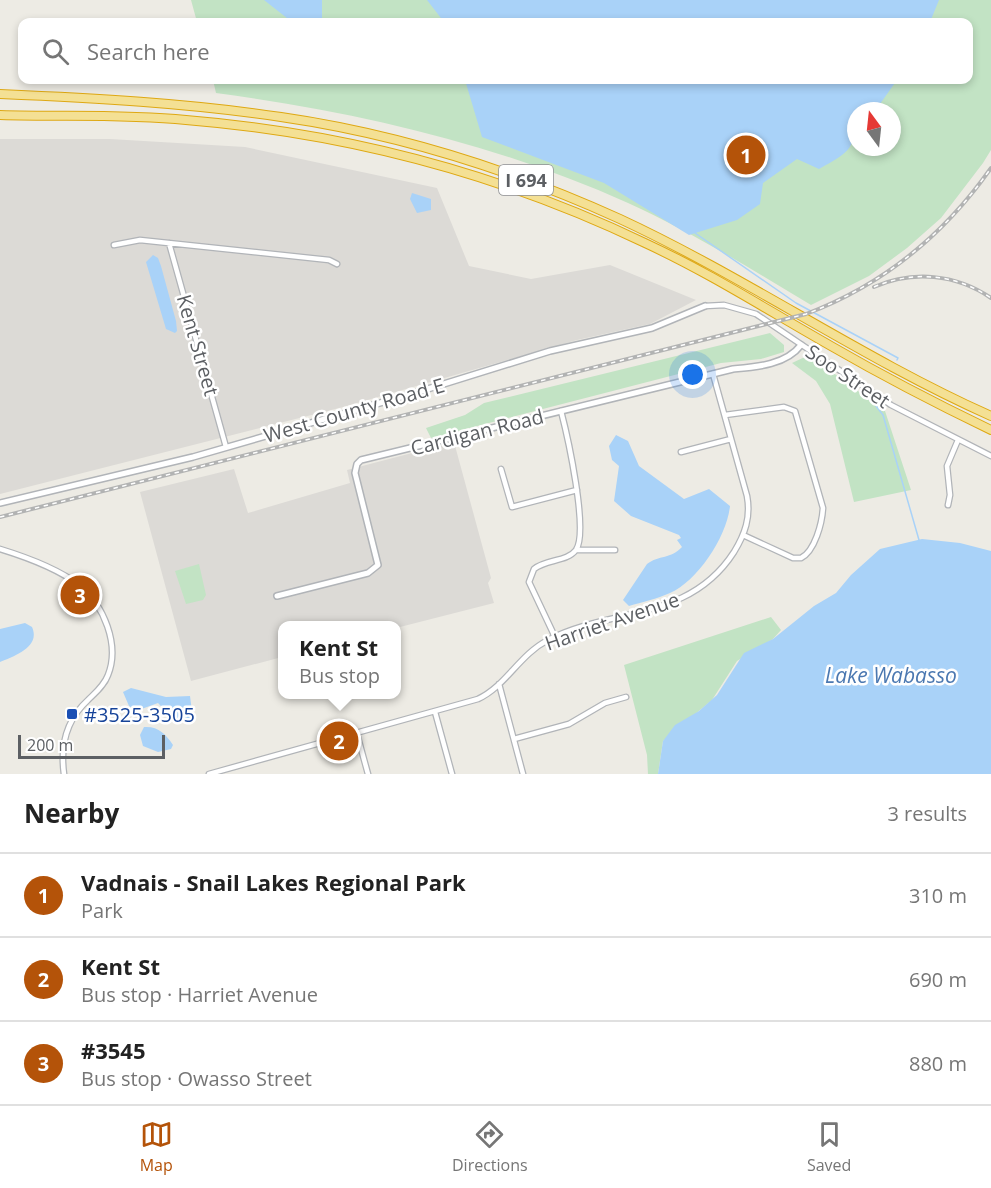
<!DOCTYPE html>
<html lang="en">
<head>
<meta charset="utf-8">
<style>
  :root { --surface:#fff; --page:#f6f6f6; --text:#222; --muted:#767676; --line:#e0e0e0; --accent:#b45309 }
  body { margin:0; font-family:"Open Sans",sans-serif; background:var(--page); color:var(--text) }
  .compass { position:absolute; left:847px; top:102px; width:54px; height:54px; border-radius:50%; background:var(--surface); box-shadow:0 3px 9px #0003; rotate:345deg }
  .scale { position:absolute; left:18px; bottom:15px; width:147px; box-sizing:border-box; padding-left:6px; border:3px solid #5c5f63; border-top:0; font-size:16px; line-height:21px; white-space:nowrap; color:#5c5f63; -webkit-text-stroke:4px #fff; paint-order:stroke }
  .you { position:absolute; left:693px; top:375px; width:21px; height:21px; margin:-15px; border:4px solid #fff; border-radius:50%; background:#1a73e8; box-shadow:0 0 0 9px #1a73e833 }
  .badge { display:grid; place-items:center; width:39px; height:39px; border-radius:50%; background:var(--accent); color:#fff; font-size:20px; font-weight:700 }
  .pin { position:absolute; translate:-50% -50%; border:3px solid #fff; box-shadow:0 2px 6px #0006 }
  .popup { position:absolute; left:278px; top:621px; width:123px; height:78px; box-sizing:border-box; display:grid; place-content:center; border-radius:12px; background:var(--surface); filter:drop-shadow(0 2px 4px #0005); font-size:20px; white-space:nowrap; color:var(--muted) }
  .popup b { font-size:22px; color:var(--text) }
  .popup::after { content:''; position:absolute; left:50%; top:100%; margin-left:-12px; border:12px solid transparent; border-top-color:var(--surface) }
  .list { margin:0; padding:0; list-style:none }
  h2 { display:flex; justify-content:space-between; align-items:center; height:78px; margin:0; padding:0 24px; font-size:26px }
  h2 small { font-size:20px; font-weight:400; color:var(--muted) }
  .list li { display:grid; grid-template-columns:39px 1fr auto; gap:18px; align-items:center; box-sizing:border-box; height:84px; padding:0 24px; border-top:2px solid var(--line) }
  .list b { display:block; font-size:22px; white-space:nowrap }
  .list p { margin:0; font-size:20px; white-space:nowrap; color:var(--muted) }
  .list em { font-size:20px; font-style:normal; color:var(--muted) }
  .icon { flex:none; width:33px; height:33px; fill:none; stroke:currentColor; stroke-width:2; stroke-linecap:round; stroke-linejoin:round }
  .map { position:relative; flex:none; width:991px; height:774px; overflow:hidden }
  .search { position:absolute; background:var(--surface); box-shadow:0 3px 9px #0003; left:18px; right:18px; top:18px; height:66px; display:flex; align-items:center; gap:15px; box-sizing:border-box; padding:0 21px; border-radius:12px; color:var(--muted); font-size:22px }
  .sheet { height:330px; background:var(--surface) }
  nav { display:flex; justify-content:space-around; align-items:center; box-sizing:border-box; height:84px; border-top:2px solid var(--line); background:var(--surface); font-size:16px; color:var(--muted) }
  nav a { display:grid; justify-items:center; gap:3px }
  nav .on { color:var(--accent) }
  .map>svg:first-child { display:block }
  .industrial { fill:#dcdad6 }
  .green { fill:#c2e3c4; fill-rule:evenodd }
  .water { fill:#a9d2f8 }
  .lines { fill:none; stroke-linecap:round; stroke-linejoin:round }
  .stream { stroke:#a9d2f8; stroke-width:1.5 }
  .minor-casing { stroke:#b1b4b8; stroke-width:7 }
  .tertiary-casing { stroke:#b1b4b8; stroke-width:8 }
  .motorway-casing { stroke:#dea813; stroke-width:10 }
  .minor { stroke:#fff; stroke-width:4.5 }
  .tertiary { stroke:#fff; stroke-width:5 }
  .motorway { stroke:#f4e094; stroke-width:8 }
  .rail-casing { stroke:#b2b3b3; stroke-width:4 }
  .rail { stroke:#fff; stroke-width:1.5; stroke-dasharray:4.5; stroke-linecap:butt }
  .transit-dot { fill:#1a4fb4; stroke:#fff; stroke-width:2 }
  .labels { text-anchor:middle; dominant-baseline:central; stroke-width:5; stroke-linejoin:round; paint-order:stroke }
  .shield { fill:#fff; stroke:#8d8f92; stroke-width:1.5 }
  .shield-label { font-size:18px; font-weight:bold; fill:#5c5f63 }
  .street-label { font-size:20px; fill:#5c5f63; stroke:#fff }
  .transit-label { font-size:20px; fill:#164399; stroke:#fff; text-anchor:start }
  .water-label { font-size:21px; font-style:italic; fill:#4b78b1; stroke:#fff }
</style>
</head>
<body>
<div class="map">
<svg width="991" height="774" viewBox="0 0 991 774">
  <rect width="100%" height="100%" fill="#edebe4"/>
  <path class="industrial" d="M0 139H110L245 147 437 188 469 266 531 279 610 265 696 300 650 324 577 340 343 407 0 494Z
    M454 442 491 578 488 583 494 603 396 628V626H282V657L191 681 140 492 234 469 248 513 350 483 347 470Z"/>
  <path class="green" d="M191 0H991V150L983 163 941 218 907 248 869 276 811 305C751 269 692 232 628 203 496 144 359 112 216 93L213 80H968V22H197ZM856 111H892V147H856Z
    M770 333 784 345V352L761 359 721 363 431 438 426 428 465 415 484 403Z
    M809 355 885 411 911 490 854 502 830 404 816 381 792 363Z
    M199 564 206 595 203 600 186 604 175 571Z
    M771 617 781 630 773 639 737 661 712 700 663 741 658 774H648L647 755 624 665Z"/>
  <path class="water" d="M264 0H322V22H292Z
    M427 0H939L930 22H444Z
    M465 80H897L875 111H856C856 149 851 151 819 169L797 159 763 183 760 204 737 220 689 235 604 183 482 137Z
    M412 193 431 199V210L417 213 410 199Z
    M153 255 158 258 161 266 176 321 177 331 175 333 166 329 146 262Z
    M616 435 628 441 639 466 684 499 709 489 730 506C727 536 698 581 670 593 657 599 642 602 629 606L623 600 647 564C659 555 671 559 682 547L677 540 681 538 679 535 631 516 614 501 619 466 612 460 609 446Z
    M922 539 960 543 991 551V774H658L663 741 675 725 699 711 717 695 744 653 773 639 814 606 836 593 851 575 880 549Z
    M25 623 32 627C41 647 14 656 0 662V629Z
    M131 688 166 697 190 696 193 719H173L158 703 136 711 129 706 123 692Z
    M144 727C158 726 166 734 173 745L171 749 158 752 143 746 140 735Z"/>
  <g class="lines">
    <path class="stream" d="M695 233 796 303 898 358 897 360
      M878 401 876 406 883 415 919 540"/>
    <defs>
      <path id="minor" d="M169 243 226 447
        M114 245 140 240 329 260 337 264
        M705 306 724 305 756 314 891 405 991 456
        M725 415 784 407 795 411 823 508C822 523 815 551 801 558H793L743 535
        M681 452 731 439
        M501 469 512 507 577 490
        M948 505 950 495 947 466 958 440
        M0 549C26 557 57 568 79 585 104 605 120 645 108 675 104 686 95 693 88 700 66 720 60 745 64 774
        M576 550H615
        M555 637 529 582 534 569C546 559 567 562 576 550 589 531 567 434 561 411
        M499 684 523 774
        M435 712 452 774
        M357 734 368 774
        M514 739 569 724 605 703 626 697
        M209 774 478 699C506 686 519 655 548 640 612 607 689 622 734 552 745 534 751 517 747 496L713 374"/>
      <path id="tertiary" d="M0 503 193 457 418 392 550 351 652 328 705 306
        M277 596 368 573 378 565 355 473 357 464 361 460 733 369C756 367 786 365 801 345"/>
      <path id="motorway" d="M0 94C93 98 188 103 281 117 398 134 512 170 620 219 747 278 863 359 991 416
        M0 115C62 117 124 114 186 120 345 133 501 174 645 243 710 273 769 311 831 346 883 376 937 404 991 430"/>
    </defs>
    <use href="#minor" class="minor-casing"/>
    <use href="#tertiary" class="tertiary-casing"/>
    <use href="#motorway" class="motorway-casing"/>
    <use href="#minor" class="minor"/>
    <use href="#tertiary" class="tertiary"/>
    <use href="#motorway" class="motorway"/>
    <defs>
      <path id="rail" d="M874 287C913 270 956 274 991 298
        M0 517 806 314C883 285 944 235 991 168"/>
    </defs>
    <use href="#rail" class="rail-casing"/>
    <use href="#rail" class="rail"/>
  </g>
  <rect class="transit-dot" x="66" y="708" width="12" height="12" rx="3"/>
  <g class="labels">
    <rect class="shield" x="499" y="165" width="54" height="30" rx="4.5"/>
    <g class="shield-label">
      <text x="526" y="180">I 694</text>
    </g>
    <g class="street-label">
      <text transform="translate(198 345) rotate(74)">Kent Street</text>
      <text transform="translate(848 376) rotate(34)">Soo Street</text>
      <text transform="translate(354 410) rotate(-16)">West County Road E</text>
      <text transform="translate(477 432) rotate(-14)">Cardigan Road</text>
      <text transform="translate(612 621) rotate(-19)">Harriet Avenue</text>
    </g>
    <g class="transit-label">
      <text x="84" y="714">#3525-3505</text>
    </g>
    <g class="water-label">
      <text x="891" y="675">Lake Wabasso</text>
    </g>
  </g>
</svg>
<svg class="compass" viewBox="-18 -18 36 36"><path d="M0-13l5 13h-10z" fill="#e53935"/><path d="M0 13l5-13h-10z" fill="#767676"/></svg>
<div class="scale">200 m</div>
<div class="you"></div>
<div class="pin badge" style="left:746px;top:155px">1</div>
<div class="pin badge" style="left:339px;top:741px">2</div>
<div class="popup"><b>Kent St</b>Bus stop</div>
<div class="pin badge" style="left:80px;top:595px">3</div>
<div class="search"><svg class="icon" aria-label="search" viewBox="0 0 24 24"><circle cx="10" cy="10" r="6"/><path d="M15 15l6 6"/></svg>Search here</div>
</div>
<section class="sheet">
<h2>Nearby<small>3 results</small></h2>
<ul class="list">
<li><span class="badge">1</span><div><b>Vadnais - Snail Lakes Regional Park</b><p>Park</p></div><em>310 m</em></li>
<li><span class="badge">2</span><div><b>Kent St</b><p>Bus stop · Harriet Avenue</p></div><em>690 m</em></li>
<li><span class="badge">3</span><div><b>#3545</b><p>Bus stop · Owasso Street</p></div><em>880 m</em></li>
</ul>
</section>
<nav>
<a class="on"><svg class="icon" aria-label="map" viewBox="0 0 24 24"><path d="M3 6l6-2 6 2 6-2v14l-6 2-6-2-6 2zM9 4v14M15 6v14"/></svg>Map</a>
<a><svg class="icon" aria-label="directions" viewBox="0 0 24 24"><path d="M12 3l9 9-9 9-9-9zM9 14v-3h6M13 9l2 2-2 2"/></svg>Directions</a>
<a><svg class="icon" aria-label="saved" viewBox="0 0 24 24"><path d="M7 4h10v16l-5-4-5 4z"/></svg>Saved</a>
</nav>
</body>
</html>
